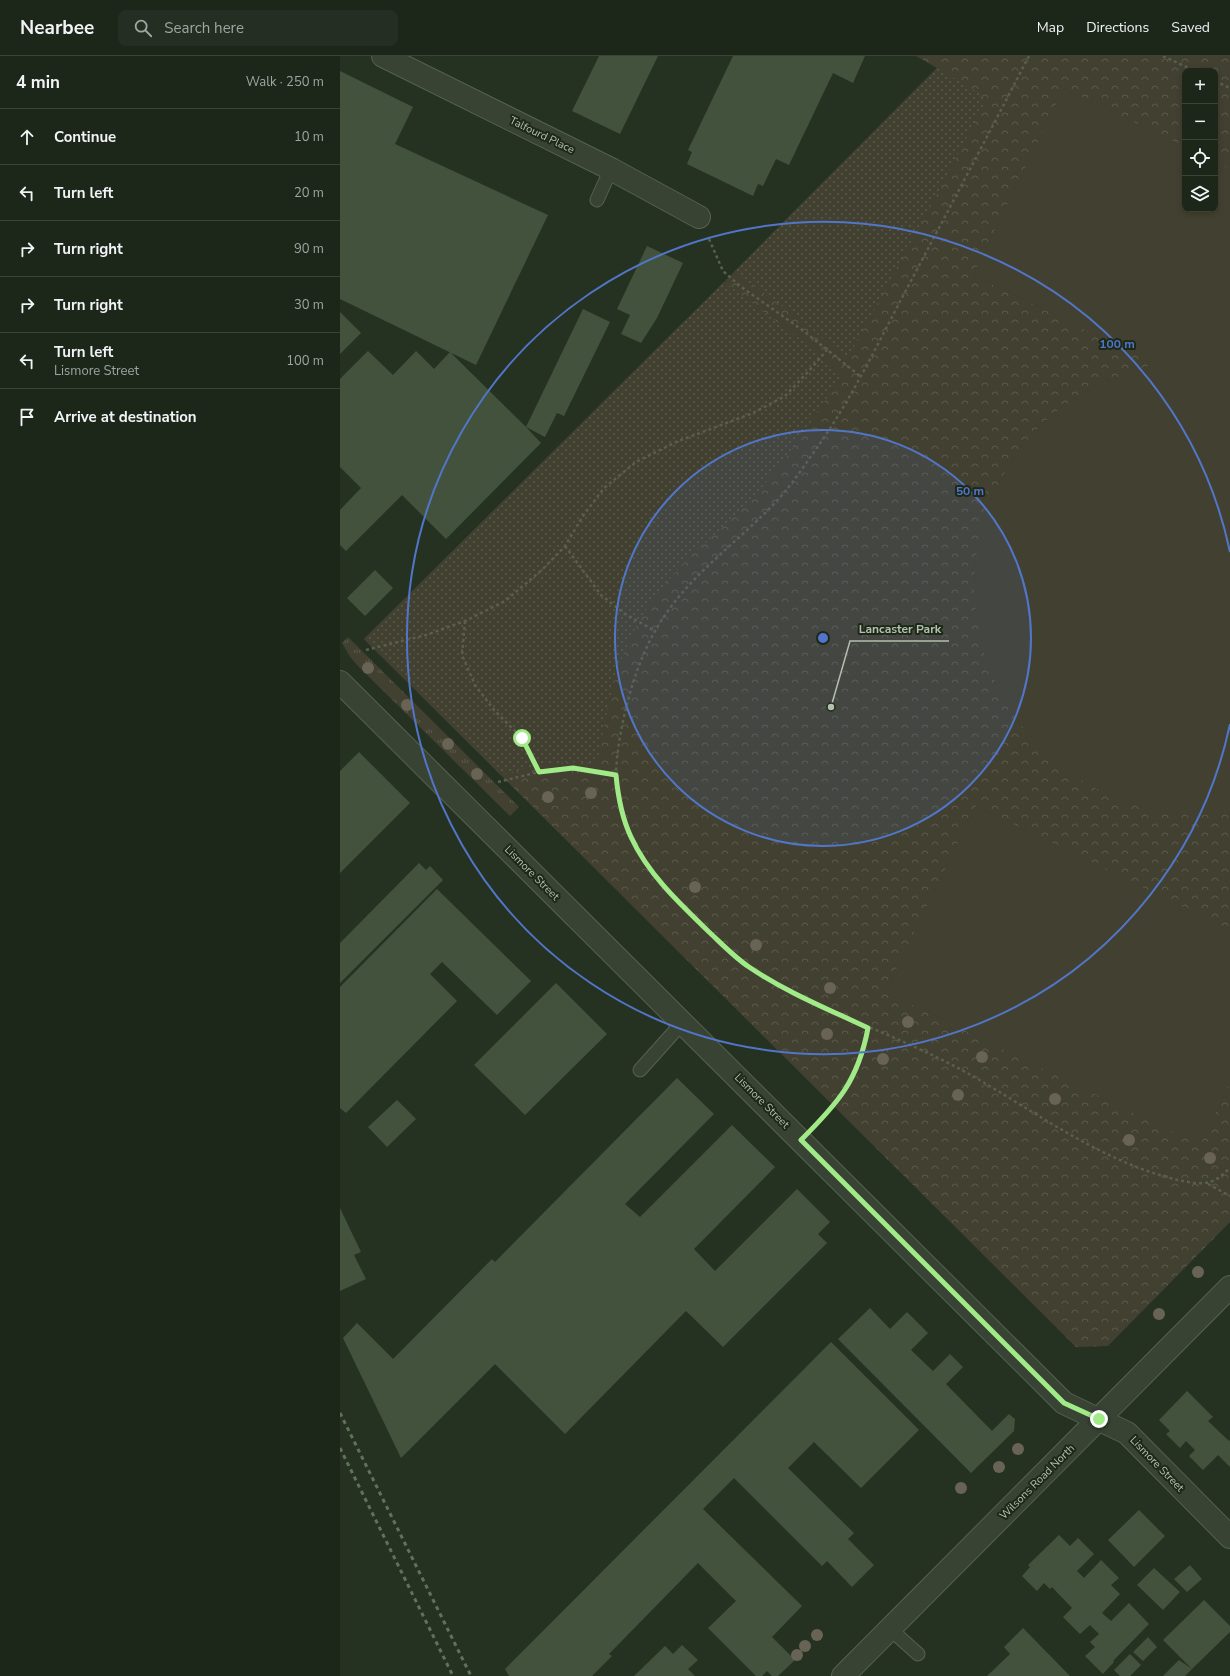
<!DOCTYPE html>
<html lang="en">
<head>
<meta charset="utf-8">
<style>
  :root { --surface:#1c2619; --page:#252e22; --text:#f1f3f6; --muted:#a0a5a2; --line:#3a4338 }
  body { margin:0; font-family:"Nunito Sans",sans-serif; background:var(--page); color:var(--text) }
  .controls { position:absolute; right:12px; top:12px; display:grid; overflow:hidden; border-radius:8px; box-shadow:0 2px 6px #0003 }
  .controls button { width:36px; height:36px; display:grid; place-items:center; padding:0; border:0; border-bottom:1px solid var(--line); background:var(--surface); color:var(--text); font:20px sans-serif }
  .stop { position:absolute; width:12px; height:12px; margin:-9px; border:3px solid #a0eb88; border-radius:50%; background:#fff }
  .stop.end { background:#a0eb88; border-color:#fff; box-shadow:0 1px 4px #0008 }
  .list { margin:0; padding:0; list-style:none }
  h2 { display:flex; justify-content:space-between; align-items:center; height:52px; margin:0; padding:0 16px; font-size:17px }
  h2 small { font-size:13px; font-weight:400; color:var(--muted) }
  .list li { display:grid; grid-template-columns:26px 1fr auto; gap:12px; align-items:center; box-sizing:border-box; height:56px; padding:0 16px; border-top:1px solid var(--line) }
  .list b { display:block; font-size:15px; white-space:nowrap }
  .list p { margin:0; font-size:13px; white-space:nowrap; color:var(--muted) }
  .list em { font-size:13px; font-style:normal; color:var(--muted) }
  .icon { flex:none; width:22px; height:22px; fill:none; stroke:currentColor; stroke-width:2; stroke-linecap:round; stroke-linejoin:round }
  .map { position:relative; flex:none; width:890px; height:1620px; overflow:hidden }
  header { display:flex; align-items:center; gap:24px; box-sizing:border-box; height:56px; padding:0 20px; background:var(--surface); border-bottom:1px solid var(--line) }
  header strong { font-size:19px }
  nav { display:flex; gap:22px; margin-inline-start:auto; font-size:14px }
  .search { width:280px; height:36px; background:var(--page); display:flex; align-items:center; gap:10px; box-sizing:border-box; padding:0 14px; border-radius:8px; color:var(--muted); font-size:15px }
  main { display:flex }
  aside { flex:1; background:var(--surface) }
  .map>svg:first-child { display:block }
  .grass { fill:url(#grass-tufts) }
  .park { fill:url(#park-crowns); fill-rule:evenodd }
  .garden { fill:url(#garden-dots) }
  .pitch { fill:#424030 }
  .building { fill:#42523c }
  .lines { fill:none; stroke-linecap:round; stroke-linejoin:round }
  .service-casing { stroke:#556151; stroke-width:15 }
  .minor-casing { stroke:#556151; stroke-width:24 }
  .tertiary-casing { stroke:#556151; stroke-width:24 }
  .path { stroke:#595f4d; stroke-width:2.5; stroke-dasharray:3 3; stroke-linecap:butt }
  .service { stroke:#384334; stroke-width:13 }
  .minor { stroke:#384334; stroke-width:22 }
  .tertiary { stroke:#384334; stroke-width:22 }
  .rail { stroke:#62715d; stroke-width:3; stroke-dasharray:4 4; stroke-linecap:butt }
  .tree { fill:#686355 }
  .route { stroke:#a0eb88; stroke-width:5 }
  .ring { fill:none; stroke:#5176c9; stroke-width:2 }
  .labels { text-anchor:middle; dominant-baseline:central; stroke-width:4; stroke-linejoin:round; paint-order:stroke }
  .street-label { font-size:11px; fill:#b2c0ad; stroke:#1d2819 }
  .centre { fill:#5176c9; stroke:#1d2819; stroke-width:2 }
  .ring-label { font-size:12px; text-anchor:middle; font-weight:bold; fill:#5176c9; stroke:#1d2819; stroke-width:4; stroke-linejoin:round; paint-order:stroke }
  .leader { fill:none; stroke:#b2c0ad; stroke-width:1.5 }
  .callout-dot { fill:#b2c0ad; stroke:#1d2819; stroke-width:1.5 }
  .callout-label { font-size:12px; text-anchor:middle; font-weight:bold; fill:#b2c0ad; stroke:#1d2819; stroke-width:4; stroke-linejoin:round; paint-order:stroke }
</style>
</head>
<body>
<header>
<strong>Nearbee</strong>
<div class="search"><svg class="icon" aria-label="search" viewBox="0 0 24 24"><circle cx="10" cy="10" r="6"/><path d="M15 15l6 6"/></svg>Search here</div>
<nav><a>Map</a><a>Directions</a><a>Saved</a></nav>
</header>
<main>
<aside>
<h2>4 min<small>Walk · 250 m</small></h2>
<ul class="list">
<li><svg class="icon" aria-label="ahead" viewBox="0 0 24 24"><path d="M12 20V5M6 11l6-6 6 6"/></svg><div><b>Continue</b></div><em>10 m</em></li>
<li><svg class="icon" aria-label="left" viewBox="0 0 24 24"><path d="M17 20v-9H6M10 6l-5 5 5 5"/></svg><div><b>Turn left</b></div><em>20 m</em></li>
<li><svg class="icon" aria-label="right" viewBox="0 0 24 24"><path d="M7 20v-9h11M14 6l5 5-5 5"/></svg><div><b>Turn right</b></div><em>90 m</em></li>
<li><svg class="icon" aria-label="right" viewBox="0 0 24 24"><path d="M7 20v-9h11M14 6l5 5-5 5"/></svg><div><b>Turn right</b></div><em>30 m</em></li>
<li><svg class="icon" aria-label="left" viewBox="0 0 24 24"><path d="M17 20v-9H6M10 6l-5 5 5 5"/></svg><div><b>Turn left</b><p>Lismore Street</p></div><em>100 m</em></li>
<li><svg class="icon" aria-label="arrive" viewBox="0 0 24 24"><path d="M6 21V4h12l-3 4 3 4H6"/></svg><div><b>Arrive at destination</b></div></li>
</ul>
</aside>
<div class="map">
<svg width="890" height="1620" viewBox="0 0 890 1620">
  <defs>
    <pattern id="grass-tufts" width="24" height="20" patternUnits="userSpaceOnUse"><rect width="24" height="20" fill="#424030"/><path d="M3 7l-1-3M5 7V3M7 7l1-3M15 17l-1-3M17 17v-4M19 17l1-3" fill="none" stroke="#5b5a4b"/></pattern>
    <pattern id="park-crowns" width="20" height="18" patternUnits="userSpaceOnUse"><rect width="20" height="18" fill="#424030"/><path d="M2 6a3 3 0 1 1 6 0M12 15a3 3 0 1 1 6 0" fill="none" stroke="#5b5a4b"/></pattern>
    <pattern id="garden-dots" width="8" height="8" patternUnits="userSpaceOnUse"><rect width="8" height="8" fill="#424030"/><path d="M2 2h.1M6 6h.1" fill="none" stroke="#5b5a4b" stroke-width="1.8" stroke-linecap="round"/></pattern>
  </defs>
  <rect width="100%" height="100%" fill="#263221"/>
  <path class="grass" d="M8 581 179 751 170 760 19 611 11 602 2 587Z"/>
  <path class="park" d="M576 0H890V1166L768 1290 736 1291 24 583 384 226 597 12ZM845 15H875V153H845Z"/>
  <path class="garden" d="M597 12 639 37 645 46 597 138 507 303 456 260 394 216Z
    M384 226 467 288 501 320C471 366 441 413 402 453 384 472 362 488 344 507 325 527 306 550 294 575 272 617 266 662 257 708 225 703 193 709 161 719L24 583Z"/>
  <path class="pitch" d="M724 32 845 91V153H875V106L890 113V758C829 763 771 749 723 711 633 641 607 514 666 415 678 396 692 376 710 361 741 335 776 319 815 308L633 219Z
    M636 750 890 874V1026L860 1089 545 936Z"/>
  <path class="building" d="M259 0H318L280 78 232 55Z
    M393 0H525L513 27 493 17 449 109 436 103 423 130 418 128 413 140 347 108 352 96 348 94Z
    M0 15 73 51 55 88 208 159 136 309 0 243Z
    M307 190 343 207 317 262 301 287 281 278 290 259 277 253Z
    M243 253 270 266 224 360 217 357 205 381 186 371 201 387 106 483 62 439 6 495 0 489V454L21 432 0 411V323L28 295 53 319 76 295 94 313 110 296 186 371Z
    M0 256 21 277 0 298Z
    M35 514 53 532 25 560 7 542Z
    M19 696 70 747 0 817V715Z
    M79 807 86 814 90 810 103 824 0 927V887Z
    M97 833 191 925 157 959 102 906 90 918 117 945 6 1057 0 1052V931Z
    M216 927 267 978 185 1059 134 1009Z
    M337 1022 374 1058 285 1148 300 1161 392 1069 435 1111 354 1193 375 1215 457 1133 490 1166 478 1178 487 1187 383 1291 346 1255 225 1378 155 1308 61 1402 3 1282 17 1267 53 1303 152 1203 155 1206Z
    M57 1044 76 1063 47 1091 28 1071Z
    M0 1152 21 1196 14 1199 26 1223 0 1235Z
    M530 1252 550 1273 567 1256 588 1277 571 1294 593 1315 610 1298 623 1311 606 1328 652 1375 669 1358 675 1363 674 1375 631 1417 498 1283Z
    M491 1286 579 1374 521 1432 474 1386 448 1412 514 1477 508 1483 534 1509 512 1531 487 1505 482 1510 394 1422 363 1453 462 1550 432 1581 455 1604 438 1620H432L427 1615 422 1620H416L368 1572 396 1545 358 1507 269 1598 272 1600 252 1620H169L165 1613Z
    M847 1335 873 1361 868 1365 889 1385 890 1384V1411L878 1399 863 1414 849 1400 855 1394 846 1385 840 1392 826 1378 830 1375 819 1364Z
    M799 1454 825 1480 794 1511 768 1484Z
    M719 1479 730 1490 738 1482 754 1498 737 1515 744 1522 761 1504 779 1522 771 1529 780 1538 762 1557 771 1565 789 1547 809 1568 773 1605 774 1606 763 1618 745 1600 755 1591 750 1586 759 1578 750 1569 740 1578 723 1561 732 1552 712 1531 710 1533 704 1527 697 1535 682 1520 690 1511 688 1509Z
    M850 1509 862 1523 847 1536 834 1523Z
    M814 1512 840 1536 823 1554 797 1529Z
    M864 1544 890 1570V1576L852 1613 845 1620H823L839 1604 852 1613 823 1584Z
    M683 1572 730 1620H647L670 1598 664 1591Z
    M808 1581 817 1591 803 1605 793 1596Z
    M342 1589 358 1604 348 1613 355 1620H294L325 1590 333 1598Z
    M790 1598 801 1609 790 1620H780L774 1614Z"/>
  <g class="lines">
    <defs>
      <path id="service" d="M257 144 271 113
        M300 1014 343 966
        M550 1573 578 1598"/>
      <path id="minor" d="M43 0 271 113 359 161
        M0 626 721 1344 724 1347 787 1377 890 1481"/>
      <path id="tertiary" d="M503 1620 890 1231"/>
    </defs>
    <use href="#service" class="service-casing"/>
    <use href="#minor" class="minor-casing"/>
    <use href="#tertiary" class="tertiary-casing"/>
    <path class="path" d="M689 0C648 79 606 159 564 238 535 293 508 350 471 400 459 418 446 436 431 451 395 488 352 518 323 562 305 589 294 620 286 652 281 673 277 695 276 716 275 745 289 784 306 808 318 825 334 841 349 856 378 886 407 912 444 932 507 965 574 986 636 1022 700 1059 765 1107 838 1124 848 1126 861 1129 870 1126 878 1124 884 1117 890 1112
      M823 0 855 15
      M875 25 890 32
      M369 183 383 215 400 230 461 273 520 320
      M225 490 261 539 285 558 315 575
      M125 565 122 599 135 629 154 654 182 682 199 716
      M26 594 86 579 125 565 165 545 202 514 225 490 243 460 264 432 296 406 336 386 413 357 445 340 467 317 487 294
      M158 726 199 716 233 712 276 719
      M478 1067C506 1038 521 1011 528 972
      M868 1128 890 1140"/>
    <use href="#service" class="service"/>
    <use href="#minor" class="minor"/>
    <use href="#tertiary" class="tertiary"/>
    <path class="rail" d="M0 1357 131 1620
      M0 1392 113 1620"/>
  </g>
  <g class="tree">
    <circle cx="28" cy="612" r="6"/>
    <circle cx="67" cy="649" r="6"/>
    <circle cx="108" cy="688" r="6"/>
    <circle cx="137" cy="718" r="6"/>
    <circle cx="251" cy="737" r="6"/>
    <circle cx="208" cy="741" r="6"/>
    <circle cx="355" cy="831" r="6"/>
    <circle cx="416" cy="889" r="6"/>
    <circle cx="490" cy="932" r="6"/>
    <circle cx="568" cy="966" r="6"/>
    <circle cx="487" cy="978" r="6"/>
    <circle cx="642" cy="1001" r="6"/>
    <circle cx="543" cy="1003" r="6"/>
    <circle cx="618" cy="1039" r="6"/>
    <circle cx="715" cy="1043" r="6"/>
    <circle cx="789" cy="1084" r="6"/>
    <circle cx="870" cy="1102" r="6"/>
    <circle cx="858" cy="1216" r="6"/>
    <circle cx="819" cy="1258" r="6"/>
    <circle cx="678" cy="1393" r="6"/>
    <circle cx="659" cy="1411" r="6"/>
    <circle cx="621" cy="1432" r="6"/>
    <circle cx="477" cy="1579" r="6"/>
    <circle cx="465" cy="1590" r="6"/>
    <circle cx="457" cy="1599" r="6"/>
  </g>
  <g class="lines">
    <path class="route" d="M182 682 199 716 233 712 276 719C278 741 282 762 291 781 308 818 339 847 368 875 381 887 394 901 409 911 446 936 488 953 528 972 518 1025 498 1047 461 1084L724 1347 759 1363"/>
  </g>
  <circle cx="483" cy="582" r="208" fill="#5176c9" fill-opacity=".12"/>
  <g class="ring">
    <circle cx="483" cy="582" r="208"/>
    <path d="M890 668A416 416 0 1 1 890 496"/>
  </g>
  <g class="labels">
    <g class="street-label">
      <text transform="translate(202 79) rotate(26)">Talfourd Place</text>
      <text transform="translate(192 817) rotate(45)">Lismore Street</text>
      <text transform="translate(422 1045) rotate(45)">Lismore Street</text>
      <text transform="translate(817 1408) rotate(46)">Lismore Street</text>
      <text transform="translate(697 1426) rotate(-45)">Wilsons Road North</text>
    </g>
  </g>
  <circle cx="483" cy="582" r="6" class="centre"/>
  <g class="ring-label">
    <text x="777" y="292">100 m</text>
    <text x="630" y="439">50 m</text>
  </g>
  <path class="leader" d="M491 651L510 585H609"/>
  <circle class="callout-dot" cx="491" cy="651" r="4"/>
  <g class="callout-label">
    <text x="560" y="577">Lancaster Park</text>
  </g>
</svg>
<div class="controls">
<button>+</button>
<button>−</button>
<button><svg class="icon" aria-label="locate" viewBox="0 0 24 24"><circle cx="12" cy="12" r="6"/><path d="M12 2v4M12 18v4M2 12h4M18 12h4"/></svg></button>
<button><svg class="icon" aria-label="layers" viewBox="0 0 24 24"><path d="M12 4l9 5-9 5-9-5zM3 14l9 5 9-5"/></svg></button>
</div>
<div class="stop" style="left:182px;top:682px"></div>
<div class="stop end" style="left:759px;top:1363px"></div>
</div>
</main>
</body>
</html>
